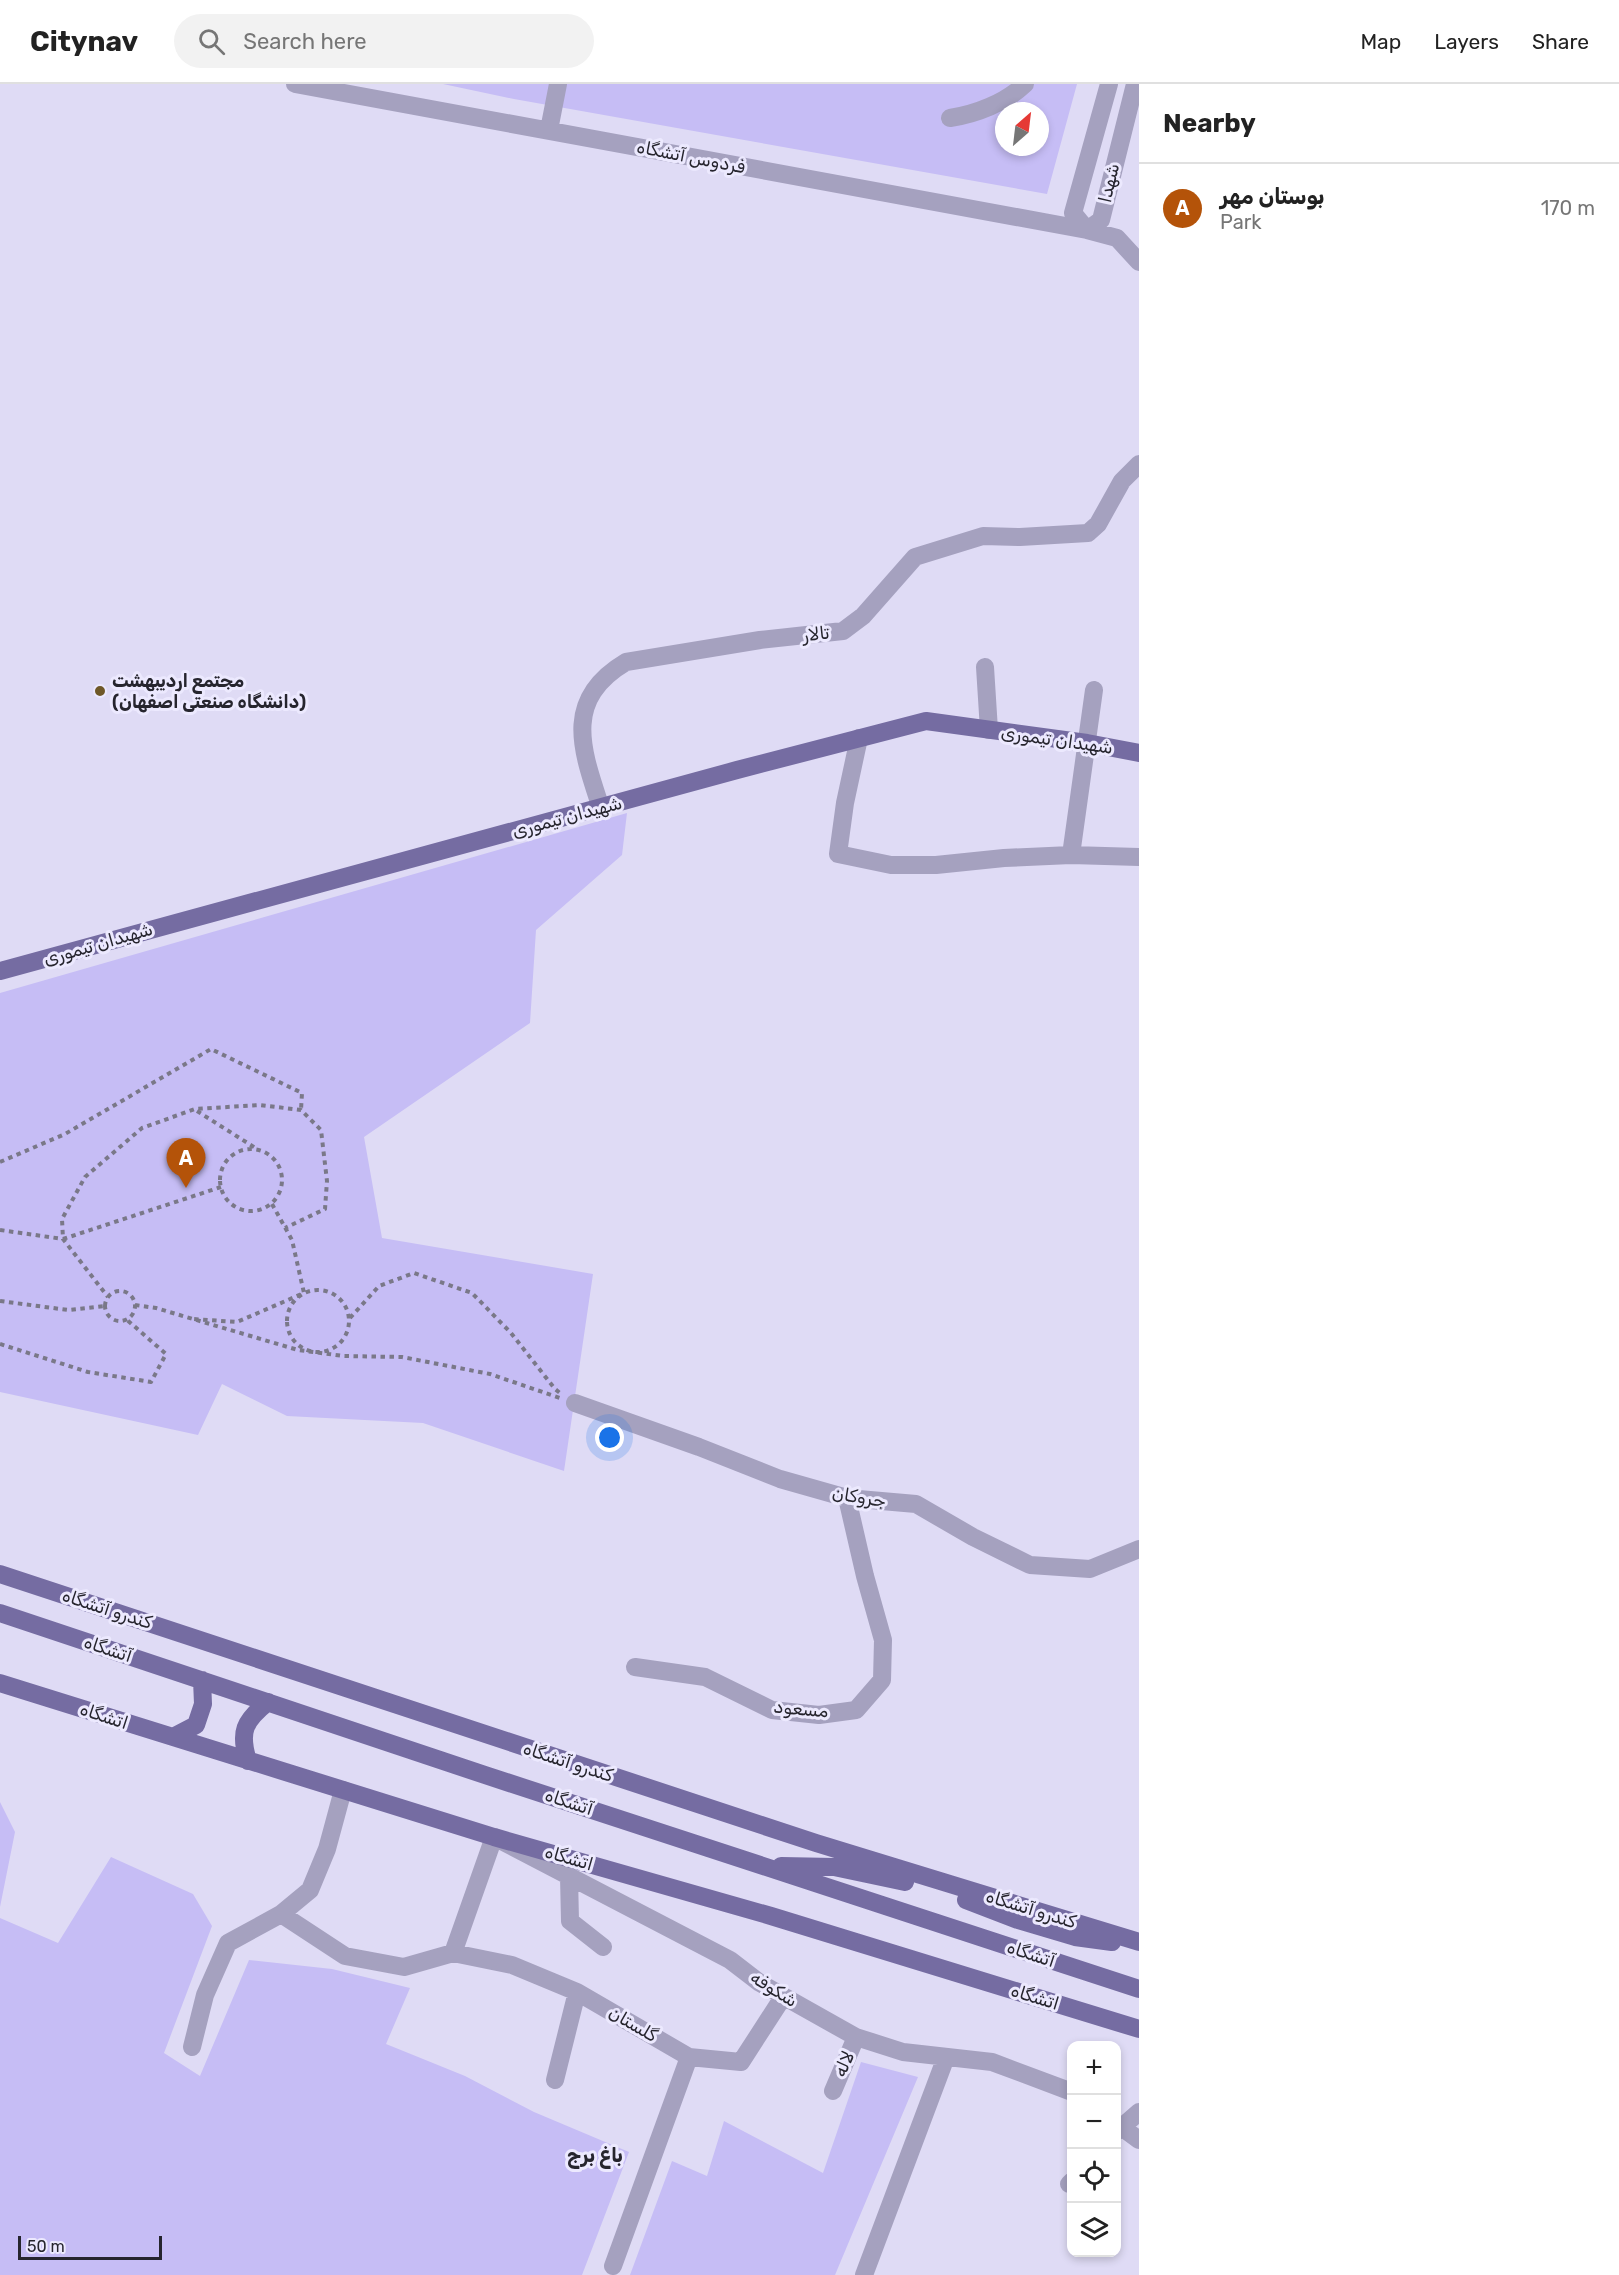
<!DOCTYPE html>
<html lang="en">
<head>
<meta charset="utf-8">
<style>
  :root { --surface:#fff; --page:#f2f2f2; --text:#222; --muted:#767676; --line:#e0e0e0; --accent:#b45309 }
  body { margin:0; font-family:Rubik,Cairo,sans-serif; background:var(--page); color:var(--text) }
  .controls { position:absolute; right:18px; bottom:18px; display:grid; overflow:hidden; border-radius:12px; box-shadow:0 3px 9px #0003 }
  .controls button { width:54px; height:54px; display:grid; place-items:center; padding:0; border:0; border-bottom:2px solid var(--line); background:var(--surface); color:var(--text); font:30px sans-serif }
  .compass { position:absolute; left:995px; top:18px; width:54px; height:54px; border-radius:50%; background:var(--surface); box-shadow:0 3px 9px #0003; rotate:28deg }
  .scale { position:absolute; left:18px; bottom:15px; width:144px; box-sizing:border-box; padding-left:6px; border:3px solid #26252e; border-top:0; font-size:16px; line-height:21px; white-space:nowrap; color:#26252e; -webkit-text-stroke:4px #ece9fe; paint-order:stroke }
  .you { position:absolute; left:610px; top:1354px; width:21px; height:21px; margin:-15px; border:4px solid #fff; border-radius:50%; background:#1a73e8; box-shadow:0 0 0 9px #1a73e833 }
  .badge { display:grid; place-items:center; width:39px; height:39px; border-radius:50%; background:var(--accent); color:#fff; font-size:20px; font-weight:700 }
  .pin { position:absolute; translate:-50% -50px; filter:drop-shadow(0 2px 3px #0008) }
  .pin::after { content:''; position:absolute; top:32px; width:21px; height:18px; background:inherit; clip-path:polygon(0 0,100% 0,50% 100%) }
  .list { margin:0; padding:0; list-style:none }
  h2 { display:flex; justify-content:space-between; align-items:center; height:78px; margin:0; padding:0 24px; font-size:26px }
  h2 small { font-size:20px; font-weight:400; color:var(--muted) }
  .list li { display:grid; grid-template-columns:39px 1fr auto; gap:18px; align-items:center; box-sizing:border-box; height:90px; padding:0 24px; border-top:2px solid var(--line) }
  .list b { display:block; font-size:22px; white-space:nowrap }
  .list p { margin:0; font-size:20px; white-space:nowrap; color:var(--muted) }
  .list em { font-size:20px; font-style:normal; color:var(--muted) }
  .icon { flex:none; width:33px; height:33px; fill:none; stroke:currentColor; stroke-width:2; stroke-linecap:round; stroke-linejoin:round }
  .map { position:relative; flex:none; width:1139px; height:2191px; overflow:hidden }
  header { display:flex; align-items:center; gap:36px; box-sizing:border-box; height:84px; padding:0 30px; background:var(--surface); border-bottom:2px solid var(--line) }
  header strong { font-size:28px }
  nav { display:flex; gap:33px; margin-inline-start:auto; font-size:21px }
  .search { width:420px; height:54px; background:var(--page); display:flex; align-items:center; gap:15px; box-sizing:border-box; padding:0 21px; border-radius:33px; color:var(--muted); font-size:22px }
  main { display:flex }
  aside { flex:1; background:var(--surface) }
  .map>svg:first-child { display:block }
  .green { fill:#c6bdf5; fill-rule:evenodd }
  .lines { fill:none; stroke-linecap:round; stroke-linejoin:round }
  .path { stroke:#7a7888; stroke-width:4; stroke-dasharray:4.5 4.5; stroke-linecap:butt }
  .minor { stroke:#a5a1bf; stroke-width:18 }
  .major { stroke:#756ca2; stroke-width:18 }
  .poi-dot { fill:#6e5727; stroke:#ece9fe; stroke-width:2 }
  .labels { text-anchor:middle; dominant-baseline:central; stroke-width:6; stroke-linejoin:round; paint-order:stroke }
  .street-label { font-size:18px; fill:#26252e; stroke:#ece9fe }
  .poi-label { font-size:18px; font-weight:bold; fill:#26252e; stroke:#ece9fe; text-anchor:start }
  .neighbourhood-label { font-size:20px; font-weight:bold; fill:#26252e; stroke:#ece9fe }
</style>
</head>
<body>
<header>
<strong>Citynav</strong>
<div class="search"><svg class="icon" aria-label="search" viewBox="0 0 24 24"><circle cx="10" cy="10" r="6"/><path d="M15 15l6 6"/></svg>Search here</div>
<nav><a>Map</a><a>Layers</a><a>Share</a></nav>
</header>
<main>
<div class="map">
<svg width="1139" height="2191" viewBox="0 0 1139 2191">
  <rect width="100%" height="100%" fill="#dfdbf5"/>
  <path class="green" d="M443 0H1077L1047 110 514 15ZM1004 27H1040V63H1004Z
    M627 729 622 771 536 846 530 939 364 1053 382 1154 593 1190 564 1387 423 1339 287 1332 222 1300 198 1351 0 1308V909Z
    M0 1718 15 1748 0 1823Z
    M111 1773 193 1810 212 1842 164 1969 200 1992 249 1876 332 1885 410 1904 386 1960 465 1992 534 2028 629 2068 582 2191H0V1834L58 1859Z
    M861 1978 918 1993 835 2191H630L672 2077 707 2092 724 2037 823 2089Z"/>
  <g class="lines">
    <path class="path" d="M197 1027 257 1065
      M220 1096a31 31 0 1 1 62 0a31 31 0 1 1-62 0Z
      M0 1078 65 1050 211 965 302 1009 301 1026
      M221 1103 63 1155 62 1135 85 1093 142 1044 195 1025 260 1021 301 1026 321 1046 327 1097 325 1125 285 1144
      M272 1120 292 1156 304 1209 237 1238 193 1235 298 1266 344 1272 402 1273 490 1290 560 1314
      M0 1146 63 1155 108 1213
      M287 1237a31 31 0 1 1 62 0a31 31 0 1 1-62 0Z
      M105 1222a15 15 0 1 1 30 0a15 15 0 1 1-30 0Z
      M0 1217 68 1226 106 1222
      M135 1221 156 1224 193 1235
      M350 1234 379 1202 414 1189 472 1209 511 1249 555 1305 560 1309
      M0 1260 88 1288 151 1298 166 1270 126 1235"/>
    <path class="minor" d="M295 0 1087 146 1117 154 1139 178
      M950 34C976 30 1005 19 1025 0
      M549 46 558 0
      M1087 146 1101 136 1135 0
      M1087 146 1073 129 1109 0
      M985 583 989 646
      M859 654 845 719 838 770 891 781H936L1004 774 1071 771 1139 773
      M601 724C582 666 562 616 626 578L760 556 843 547 863 532 915 473 983 452 1020 453 1088 449 1098 440 1122 397 1139 380
      M1071 771 1094 606
      M575 1319 699 1363 780 1395 847 1414 916 1420 973 1453 1030 1481 1090 1485 1139 1465
      M635 1583 705 1593 772 1626 819 1631 856 1626 882 1596 883 1556 865 1492 847 1414
      M569 1792 570 1837 603 1863
      M281 1830 345 1872 404 1883 453 1869 494 1753 730 1876 760 1899 856 1953 903 1968 992 1978 1072 2008
      M453 1869 512 1881 577 1908 689 1973 741 1978 783 1913
      M192 1963 205 1911 228 1859 281 1830 310 1806 327 1765 343 1706
      M555 1996 577 1908
      M833 2007 856 1953
      M1116 2039 1139 2056
      M1116 2048 1139 2028
      M1069 2100 1072 2097
      M613 2182 689 1973
      M864 2191 946 1973"/>
    <path class="major" d="M0 887 737 686 926 637 1087 659 1139 669
      M0 1490 816 1759 1139 1858
      M0 1529 485 1691 1139 1905
      M0 1599 494 1753 771 1832 1139 1945
      M173 1653 196 1641 203 1620 202 1596
      M248 1677C239 1648 244 1637 268 1618
      M781 1782 834 1783 905 1798
      M966 1816 1018 1836 1075 1853 1112 1858"/>
  </g>
  <circle class="poi-dot" cx="100" cy="607" r="6"/>
  <g class="labels">
    <g class="street-label">
      <text transform="translate(691 73) rotate(11)">فردوس آتشگاه</text>
      <text transform="translate(1109 99) rotate(-77)">شهدا</text>
      <text transform="translate(816 550) rotate(-6)">تالار</text>
      <text transform="translate(1057 656) rotate(8)">شهیدان تیموری</text>
      <text transform="translate(567 733) rotate(-15)">شهیدان تیموری</text>
      <text transform="translate(98 860) rotate(-16)">شهیدان تیموری</text>
      <text transform="translate(859 1413) rotate(9)">جروکان</text>
      <text transform="translate(107 1525) rotate(18)">کندرو آتشگاه</text>
      <text transform="translate(108 1565) rotate(18)">آتشگاه</text>
      <text transform="translate(801 1625) rotate(5)">مسعود</text>
      <text transform="translate(104 1632) rotate(18)">اتشگاه</text>
      <text transform="translate(568 1678) rotate(18)">کندرو آتشگاه</text>
      <text transform="translate(569 1718) rotate(18)">آتشگاه</text>
      <text transform="translate(569 1774) rotate(16)">اتشگاه</text>
      <text transform="translate(1031 1825) rotate(17)">کندرو آتشگاه</text>
      <text transform="translate(1031 1870) rotate(18)">آتشگاه</text>
      <text transform="translate(774 1905) rotate(32)">شکوفه</text>
      <text transform="translate(1035 1913) rotate(17)">اتشگاه</text>
      <text transform="translate(633 1940) rotate(30)">گلستان</text>
      <text transform="translate(844 1980) rotate(-66)">لاله</text>
    </g>
    <g class="poi-label">
      <text x="112" y="597">مجتمع اردیبهشت<tspan x="112" dy="21">(دانشگاه صنعتی اصفهان)</tspan></text>
    </g>
    <g class="neighbourhood-label">
      <text x="595" y="2071">باغ برج</text>
    </g>
  </g>
</svg>
<div class="controls">
<button>+</button>
<button>−</button>
<button><svg class="icon" aria-label="locate" viewBox="0 0 24 24"><circle cx="12" cy="12" r="6"/><path d="M12 2v4M12 18v4M2 12h4M18 12h4"/></svg></button>
<button><svg class="icon" aria-label="layers" viewBox="0 0 24 24"><path d="M12 4l9 5-9 5-9-5zM3 14l9 5 9-5"/></svg></button>
</div>
<svg class="compass" viewBox="-18 -18 36 36"><path d="M0-13l5 13h-10z" fill="#e53935"/><path d="M0 13l5-13h-10z" fill="#767676"/></svg>
<div class="scale">50 m</div>
<div class="you"></div>
<div class="pin badge" style="left:186px;top:1104px">A</div>
</div>
<aside>
<h2>Nearby<small></small></h2>
<ul class="list">
<li><span class="badge">A</span><div><b>بوستان مهر</b><p>Park</p></div><em>170 m</em></li>
</ul>
</aside>
</main>
</body>
</html>
